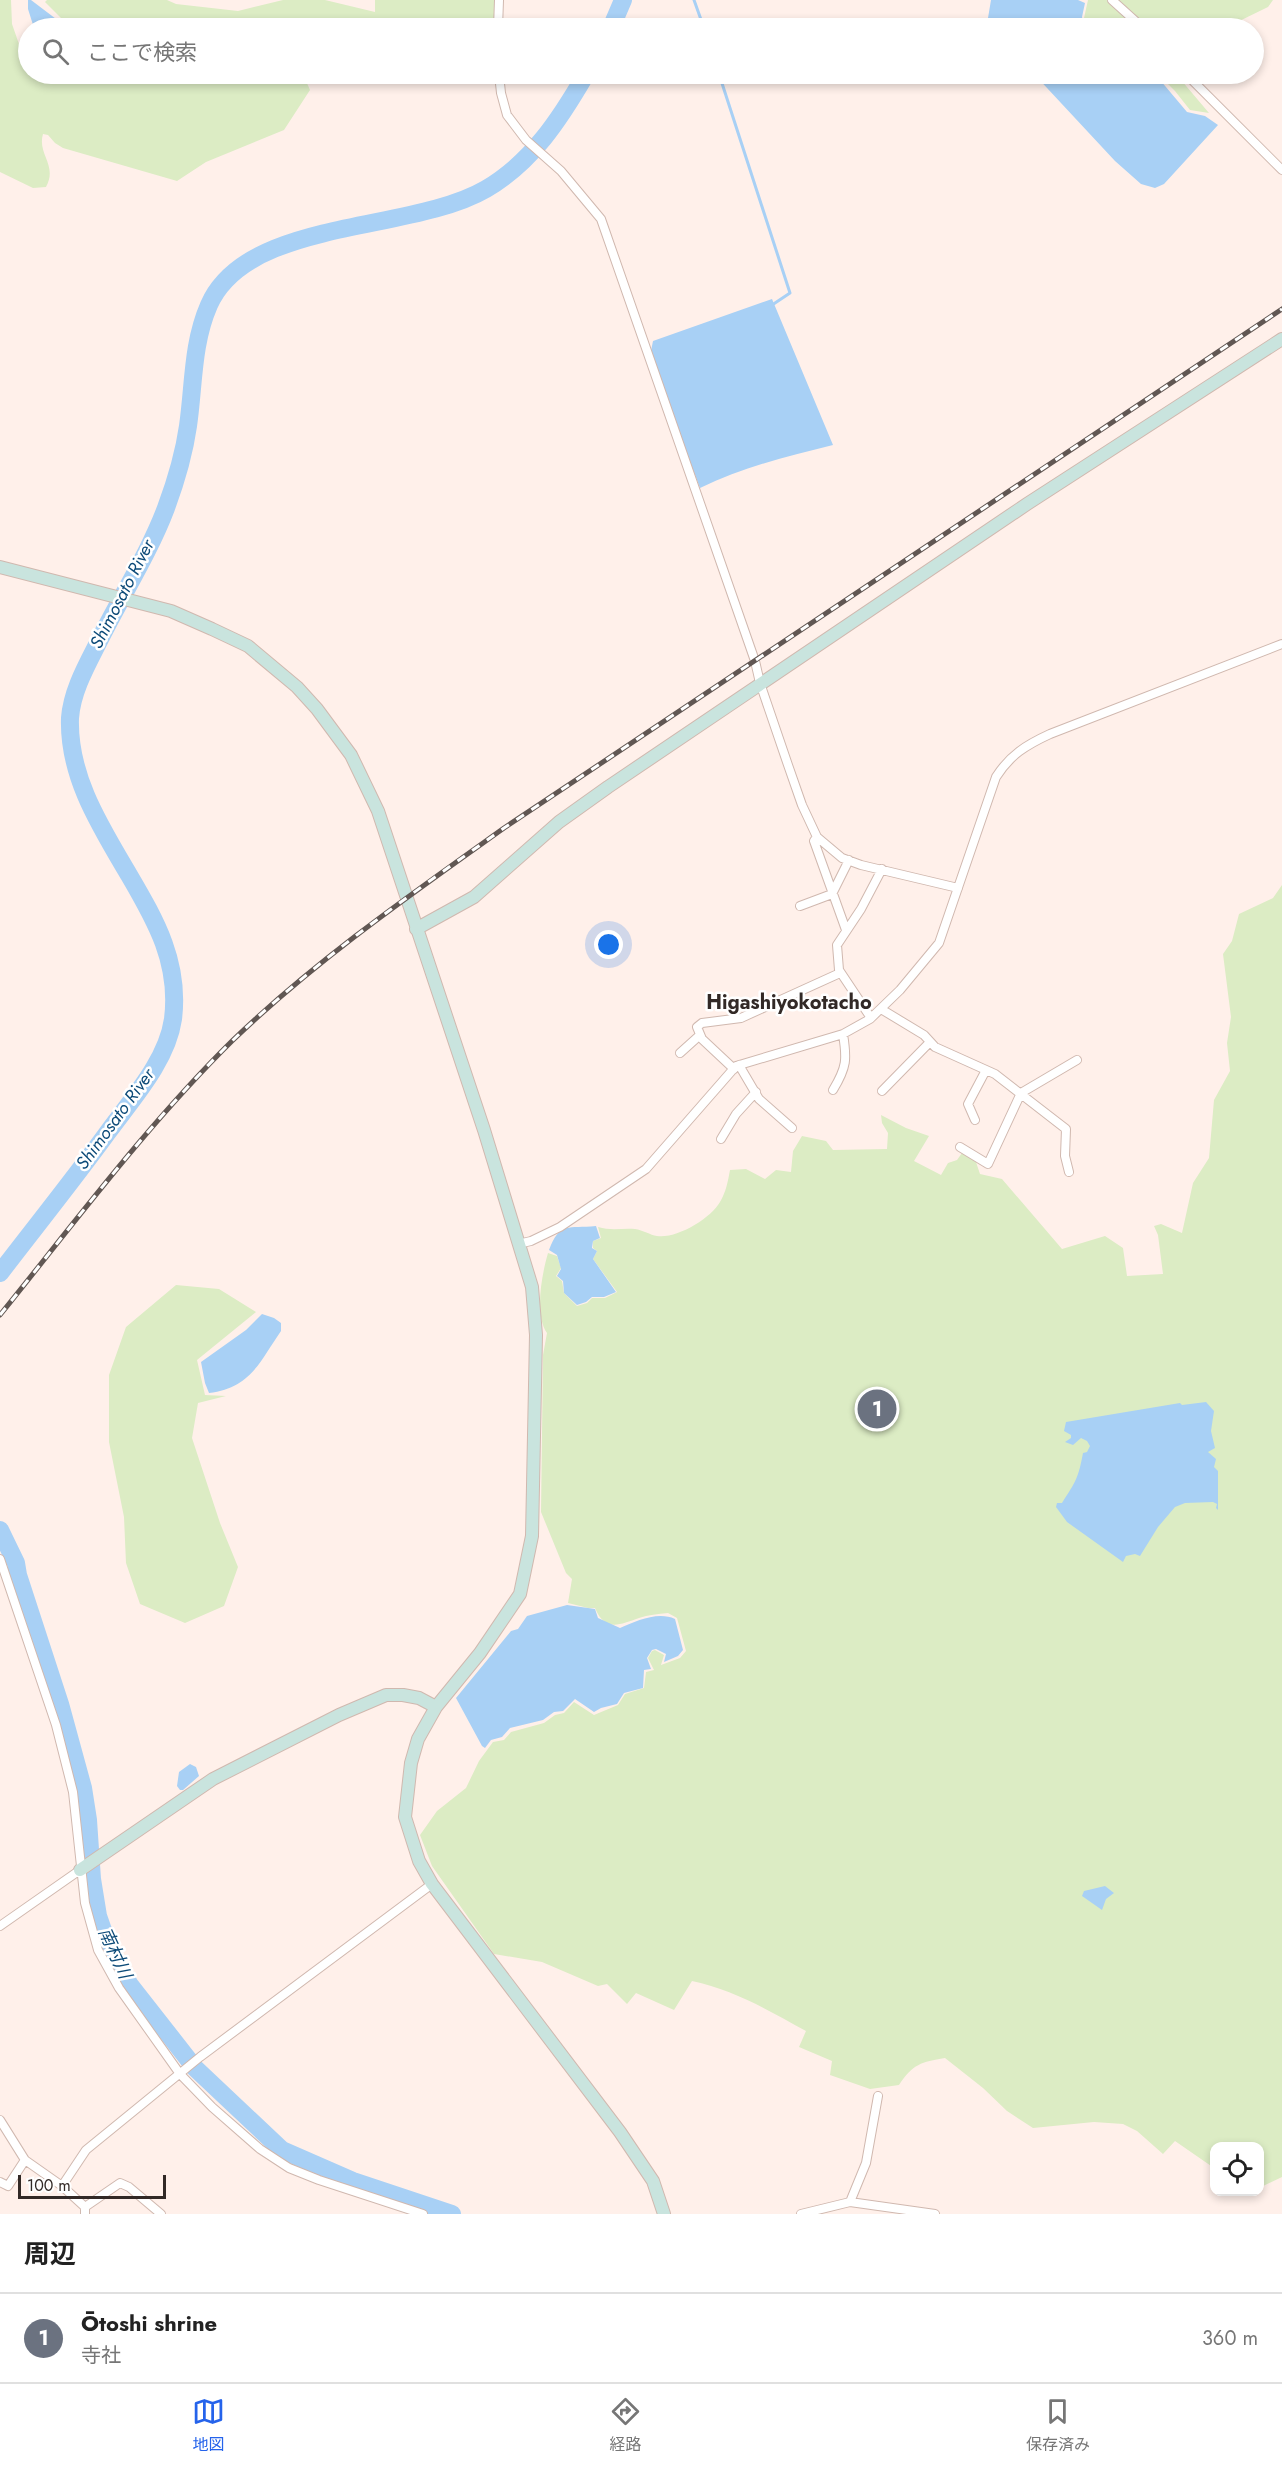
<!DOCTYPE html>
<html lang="ja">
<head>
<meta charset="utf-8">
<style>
  :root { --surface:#fff; --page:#f2f2f2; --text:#222; --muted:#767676; --line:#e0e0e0; --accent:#2563eb }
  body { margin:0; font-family:Jost,"Noto Sans JP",sans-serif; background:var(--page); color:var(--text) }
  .controls { position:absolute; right:18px; bottom:18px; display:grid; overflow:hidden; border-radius:12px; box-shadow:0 3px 9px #0003 }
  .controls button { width:54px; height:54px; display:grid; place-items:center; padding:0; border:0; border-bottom:2px solid var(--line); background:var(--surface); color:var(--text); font:30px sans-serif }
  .scale { position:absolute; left:18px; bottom:15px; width:148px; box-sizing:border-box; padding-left:6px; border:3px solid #322926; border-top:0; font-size:16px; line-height:21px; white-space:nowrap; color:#322926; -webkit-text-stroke:4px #fff; paint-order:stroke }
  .you { position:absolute; left:609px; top:945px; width:21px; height:21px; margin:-15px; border:4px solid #fff; border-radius:50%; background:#1a73e8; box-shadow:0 0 0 9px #1a73e833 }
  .badge { display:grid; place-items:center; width:39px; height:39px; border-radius:50%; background:var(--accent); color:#fff; font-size:20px; font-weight:700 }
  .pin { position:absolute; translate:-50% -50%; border:3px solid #fff; box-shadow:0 2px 6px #0006 }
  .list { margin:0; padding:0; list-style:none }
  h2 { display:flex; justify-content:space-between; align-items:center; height:78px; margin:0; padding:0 24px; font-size:26px }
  h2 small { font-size:20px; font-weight:400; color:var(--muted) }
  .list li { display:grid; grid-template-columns:39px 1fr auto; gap:18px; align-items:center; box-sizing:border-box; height:90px; padding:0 24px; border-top:2px solid var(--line) }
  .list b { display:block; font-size:22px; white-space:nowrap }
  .list p { margin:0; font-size:20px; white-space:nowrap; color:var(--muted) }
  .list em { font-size:20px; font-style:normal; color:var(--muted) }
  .icon { flex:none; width:33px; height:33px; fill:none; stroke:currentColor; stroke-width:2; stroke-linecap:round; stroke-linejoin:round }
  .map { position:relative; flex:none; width:1282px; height:2214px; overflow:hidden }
  .search { position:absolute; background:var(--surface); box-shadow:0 3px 9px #0003; left:18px; right:18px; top:18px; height:66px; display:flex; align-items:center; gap:15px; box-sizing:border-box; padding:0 21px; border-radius:33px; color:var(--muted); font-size:22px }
  .sheet { height:168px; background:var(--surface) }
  nav { display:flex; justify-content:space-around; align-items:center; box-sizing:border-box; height:84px; border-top:2px solid var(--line); background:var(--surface); font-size:16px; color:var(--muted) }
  nav a { display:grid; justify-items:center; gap:3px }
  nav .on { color:var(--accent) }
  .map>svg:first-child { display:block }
  .green { fill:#dcecc4 }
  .water { fill:#a8d0f5 }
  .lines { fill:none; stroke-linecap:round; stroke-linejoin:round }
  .stream { stroke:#a8d0f5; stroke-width:3 }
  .river { stroke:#a8d0f5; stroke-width:18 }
  .street-casing { stroke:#d0b8af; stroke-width:10 }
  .secondary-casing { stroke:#d0b8af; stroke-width:14 }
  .street { stroke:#fff; stroke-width:8 }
  .secondary { stroke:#c9e4de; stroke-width:12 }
  .rail-casing { stroke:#615753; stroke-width:5 }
  .rail { stroke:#fff; stroke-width:3; stroke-dasharray:9; stroke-linecap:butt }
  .labels { text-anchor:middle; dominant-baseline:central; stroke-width:5; stroke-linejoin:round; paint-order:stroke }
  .water-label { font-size:18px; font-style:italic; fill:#0c4a78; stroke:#fff }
  .quarter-label { font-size:20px; font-weight:bold; fill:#322926; stroke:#fff }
</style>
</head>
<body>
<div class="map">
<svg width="1282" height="2214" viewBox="0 0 1282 2214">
  <rect width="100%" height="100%" fill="#fff0ea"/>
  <path class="green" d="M0 0H11L12 24 20 47 28 50V74H303L310 90 284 130 206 162 177 181 63 148 55 143 48 135 43 134C37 154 58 165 46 187L33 188 0 172Z
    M47 0H167L176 4 238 11 283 0H325L375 12V0H494L496 28H67L66 23 45 2Z
    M1088 0H1273L1268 7 1225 28H1086L1084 18Z
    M1158 74H1176L1209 113 1190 110 1175 91Z
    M1282 885V2177L1263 2186 1260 2184V2146H1214V2168L1175 2141 1163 2154 1137 2131 1123 2124 1094 2122 1033 2128 1007 2111 983 2088 945 2058C921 2062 913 2064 899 2085L870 2089 830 2075 832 2061 799 2047 806 2031C768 2010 734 1990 692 1981L674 2010 636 1993 627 2004 607 1984 598 1986 542 1962 494 1954 432 1866 420 1835 437 1811 466 1788 479 1761 493 1742 504 1740 511 1732 544 1723 555 1715 564 1713 574 1702 594 1715 618 1705 625 1694 644 1688 646 1672 654 1670 648 1658 652 1651 655 1650 664 1655 661 1665 680 1658 686 1651 677 1618 668 1613C658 1614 648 1615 639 1618 619 1625 605 1632 595 1608H588L568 1603 572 1579 566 1573 541 1512 543 1355 547 1333C534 1314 542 1274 548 1253L557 1256 561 1268 556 1276 562 1281 564 1293 577 1306 587 1303 592 1298H605L617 1292 593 1259 597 1251 593 1248V1241L601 1238 598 1227C611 1231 622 1228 635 1229 643 1230 650 1235 657 1236 677 1239 711 1218 720 1202 726 1192 728 1181 730 1170L746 1169 765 1179 776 1170 791 1172 793 1151 802 1136 826 1141 833 1150 887 1149 888 1133 882 1123 881 1115 906 1128 929 1136 914 1161 941 1175 948 1163 957 1160 962 1153 976 1162 980 1174 1002 1179 1062 1249 1105 1236 1123 1248 1127 1276 1163 1274 1158 1235 1154 1226 1161 1224 1182 1233 1193 1183 1209 1158 1214 1100 1230 1071 1227 1043 1231 1017 1223 954 1232 941 1239 914 1273 898Z
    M176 1285 219 1289 256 1312 197 1360 205 1395 226 1396 198 1403 192 1438 220 1523 238 1567 224 1606 185 1623 140 1604 126 1563 124 1517 109 1442V1375L126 1327Z"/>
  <path class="water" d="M28 0H31L64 25 57 28H34L28 9Z
    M991 0H1078L1085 3 1082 17 1084 28H991L988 18Z
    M1034 74H1155L1187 112 1205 116 1218 125 1164 184 1155 188 1141 184 1115 161Z
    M772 299 833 445C788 456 743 467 700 488L650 356 653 341Z
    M596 1226 600 1238 593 1241 592 1248 597 1251 593 1259 616 1292 604 1297H592L586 1302 577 1305 564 1293 563 1281 557 1276 561 1269 557 1255 549 1250C560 1221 568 1229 596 1226Z
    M262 1314 274 1318 281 1323V1331C260 1361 251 1388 209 1393L205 1383 201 1362 246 1330Z
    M1206 1402 1214 1411 1211 1431 1215 1448 1208 1452 1216 1459 1214 1467 1218 1471V1510L1216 1508 1217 1504 1213 1502 1185 1503 1175 1507 1158 1527 1140 1556 1135 1554 1126 1556 1123 1562 1067 1522 1056 1507 1057 1503H1062C1076 1481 1078 1479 1083 1453L1087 1452 1090 1446 1087 1441 1081 1438 1073 1445 1065 1442 1071 1438V1435L1064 1431 1066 1422 1180 1403 1182 1405Z
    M567 1605 595 1609 598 1618 620 1628C636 1621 658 1611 675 1619L683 1650 678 1656 664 1662 666 1654 656 1649 652 1650 647 1658 651 1669 644 1670 643 1688 624 1693 617 1704 601 1708 594 1712 575 1699 563 1711 554 1712 543 1720 510 1728 502 1737 491 1740 485 1748 482 1746 456 1698 511 1631 518 1629 527 1616Z
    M190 1764 196 1767 199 1776 183 1790H180L177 1786 179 1772Z
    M1105 1886 1114 1893 1106 1899 1102 1910 1082 1896 1084 1891Z"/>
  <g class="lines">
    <path class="stream" d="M694 0 704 28
      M719 74 790 293 772 305"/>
    <path class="river" d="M611 28 623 0
      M0 1273C36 1226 73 1180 108 1132 132 1099 167 1061 173 1019 180 963 156 921 129 875 100 826 68 776 70 718 72 690 88 663 100 639 122 595 149 553 166 508 176 481 184 454 188 426 194 384 192 344 209 305 247 218 411 233 486 189 532 162 560 119 586 74
      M0 1530 16 1563 18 1575 60 1704 83 1788 88 1820 92 1879 98 1916 111 1953 130 1985 195 2068 282 2150 353 2181 452 2214"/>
    <defs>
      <path id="street" d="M1112 0 1143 28
        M498 28 499 0
        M499 74 501 93 507 115 526 140 561 171 601 219 755 661 760 683 788 765 802 805 817 837 842 858 861 865 958 888
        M1186 74 1282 170
        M817 837 814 841 846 930
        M800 906 832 894 849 860
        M881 1009 924 1035 935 1047 995 1074 1066 1129 1065 1156 1069 1172
        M871 1018 839 970 837 945 861 909 882 869
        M680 1053 700 1035
        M739 1065 759 1099 792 1128
        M734 1069 702 1039 697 1027 702 1023 741 1018 840 973
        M833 1090C847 1067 847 1059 843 1034
        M882 1091 930 1042
        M975 1120 968 1104 986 1070
        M721 1139 736 1114 756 1092
        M960 1147 988 1164 1021 1093 1077 1060
        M518 1244 531 1241 560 1227 646 1169 736 1066 843 1034 870 1019 900 990 939 943 996 777C1010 755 1026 745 1050 734L1282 644
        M0 1559 56 1725 73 1792 85 1903 98 1950 119 1988 180 2074 212 2107 260 2149 289 2168 319 2180 423 2214
        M0 1926 80 1870
        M0 2120 25 2160 62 2186 85 2207V2214
        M0 2182 8 2186 25 2160
        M62 2186 86 2150 200 2057 432 1884
        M850 2202 866 2163 878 2096
        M85 2207 120 2183 129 2187 161 2214
        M801 2214 850 2202 935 2214"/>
      <path id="secondary" d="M0 567 171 611 212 629 248 646 297 687 317 709 351 755 378 811 484 1130 532 1287 536 1335 532 1536 520 1594 480 1653 436 1707 418 1739 411 1763 405 1817 419 1861 432 1884 620 2132 653 2181 664 2214
        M416 929 474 897 559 822 608 787 1027 504 1282 339
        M80 1870 213 1779 339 1715 386 1695H403L419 1698 436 1707"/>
    </defs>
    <use href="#street" class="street-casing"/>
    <use href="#secondary" class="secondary-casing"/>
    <use href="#street" class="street"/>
    <use href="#secondary" class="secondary"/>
    <defs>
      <path id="rail" d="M0 1315C75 1222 147 1125 232 1041 315 961 410 895 504 828L1282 309"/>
    </defs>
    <use href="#rail" class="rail-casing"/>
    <use href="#rail" class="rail"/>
  </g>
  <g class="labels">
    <g class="water-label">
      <text transform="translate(122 594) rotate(-63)">Shimosato River</text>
      <text transform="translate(115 1119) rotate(-54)">Shimosato River</text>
      <text transform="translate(115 1953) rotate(65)">南村川</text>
    </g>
    <g class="quarter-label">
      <text x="789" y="1002">Higashiyokotacho</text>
    </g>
  </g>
</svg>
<div class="controls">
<button><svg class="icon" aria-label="locate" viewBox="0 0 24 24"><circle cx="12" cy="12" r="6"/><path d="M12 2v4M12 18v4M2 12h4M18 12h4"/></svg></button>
</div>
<div class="scale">100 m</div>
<div class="you"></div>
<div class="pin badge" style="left:877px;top:1409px;background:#6b7280">1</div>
<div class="search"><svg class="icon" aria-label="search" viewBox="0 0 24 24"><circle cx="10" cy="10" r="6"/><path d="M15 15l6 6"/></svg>ここで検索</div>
</div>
<section class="sheet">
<h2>周辺<small></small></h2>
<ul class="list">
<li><span class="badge" style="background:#6b7280">1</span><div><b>Ōtoshi shrine</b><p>寺社</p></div><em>360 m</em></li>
</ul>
</section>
<nav>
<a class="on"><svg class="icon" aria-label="map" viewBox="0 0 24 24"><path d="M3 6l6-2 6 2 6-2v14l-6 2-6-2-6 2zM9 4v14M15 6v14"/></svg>地図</a>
<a><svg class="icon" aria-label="directions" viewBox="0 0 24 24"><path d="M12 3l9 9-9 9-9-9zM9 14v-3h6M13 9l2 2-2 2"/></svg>経路</a>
<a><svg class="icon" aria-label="saved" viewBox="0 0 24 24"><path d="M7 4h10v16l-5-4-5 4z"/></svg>保存済み</a>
</nav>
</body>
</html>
